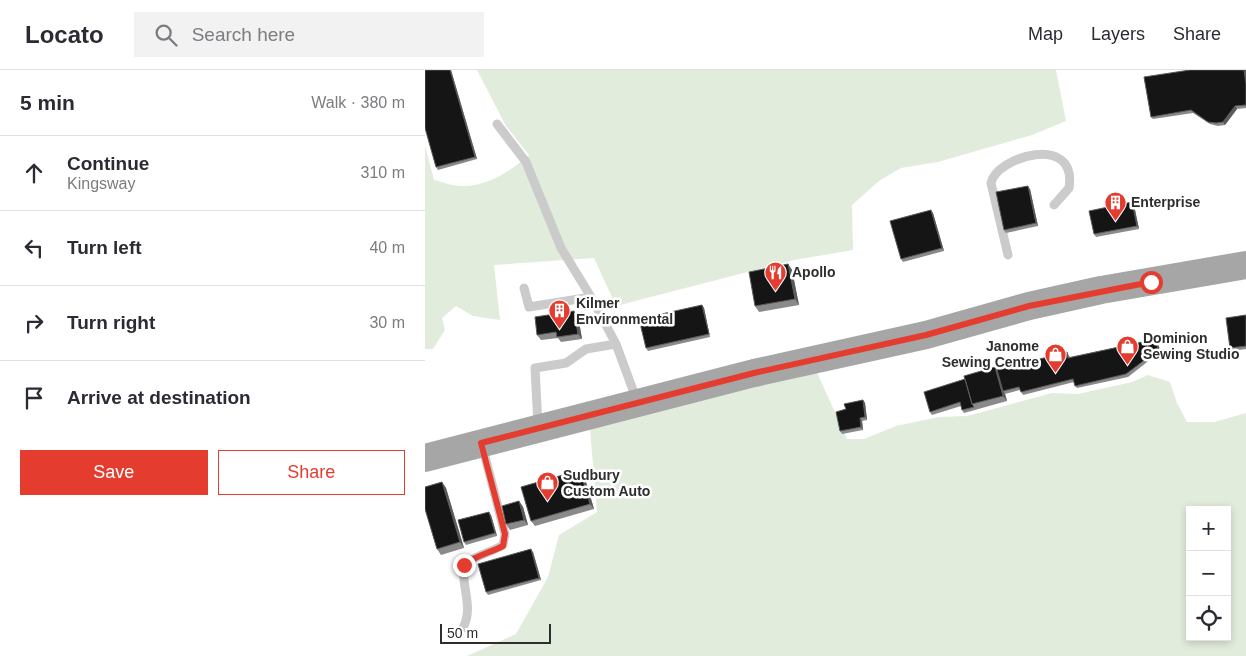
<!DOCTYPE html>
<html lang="en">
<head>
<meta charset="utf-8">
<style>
  :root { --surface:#fff; --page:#f2f2f3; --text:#2b2b33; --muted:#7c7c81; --line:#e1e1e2; --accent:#e53c30 }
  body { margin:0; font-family:Helvetica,sans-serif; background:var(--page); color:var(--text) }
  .controls { position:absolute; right:15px; bottom:15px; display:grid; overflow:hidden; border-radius:0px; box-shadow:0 2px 8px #0003 }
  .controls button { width:45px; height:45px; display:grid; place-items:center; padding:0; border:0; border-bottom:1px solid var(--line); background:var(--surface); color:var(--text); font:25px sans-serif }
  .scale { position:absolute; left:15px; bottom:12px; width:111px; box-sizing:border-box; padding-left:5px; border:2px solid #2e2e2e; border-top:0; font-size:14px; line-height:18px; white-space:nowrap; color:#2e2e2e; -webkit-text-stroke:4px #fff; paint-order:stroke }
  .stop { position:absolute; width:15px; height:15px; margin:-11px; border:4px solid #e53c30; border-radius:50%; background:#fff }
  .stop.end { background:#e53c30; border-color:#fff; box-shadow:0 1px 5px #0008 }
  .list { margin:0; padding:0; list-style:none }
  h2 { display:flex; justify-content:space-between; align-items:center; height:65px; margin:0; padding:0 20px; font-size:21px }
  h2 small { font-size:16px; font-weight:400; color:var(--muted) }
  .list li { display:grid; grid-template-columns:32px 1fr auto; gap:15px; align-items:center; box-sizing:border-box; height:75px; padding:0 20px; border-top:1px solid var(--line) }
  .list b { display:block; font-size:19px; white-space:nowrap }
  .list p { margin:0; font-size:16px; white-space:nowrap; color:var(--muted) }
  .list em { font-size:16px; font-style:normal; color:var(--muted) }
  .actions { display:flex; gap:10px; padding:15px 20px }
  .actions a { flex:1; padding:11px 0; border:1px solid var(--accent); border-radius:0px; text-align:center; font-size:18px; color:var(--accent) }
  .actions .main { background:var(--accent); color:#fff }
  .icon { flex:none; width:28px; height:28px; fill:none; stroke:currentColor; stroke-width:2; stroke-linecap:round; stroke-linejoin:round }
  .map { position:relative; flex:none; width:821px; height:586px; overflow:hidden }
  header { display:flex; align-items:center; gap:30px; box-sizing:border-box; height:70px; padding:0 25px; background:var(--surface); border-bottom:1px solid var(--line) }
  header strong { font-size:24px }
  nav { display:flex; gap:28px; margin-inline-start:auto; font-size:18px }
  .search { width:350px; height:45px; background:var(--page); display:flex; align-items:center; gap:12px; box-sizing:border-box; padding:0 18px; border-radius:0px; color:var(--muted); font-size:19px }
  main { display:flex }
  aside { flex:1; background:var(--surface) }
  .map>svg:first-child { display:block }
  .green { fill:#e2ecdc; fill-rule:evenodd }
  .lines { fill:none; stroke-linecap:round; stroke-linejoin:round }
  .lane { stroke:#cbcbcb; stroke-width:9 }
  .primary { stroke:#a6a6a6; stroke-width:28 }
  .wall { fill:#8a8a8a }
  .shaded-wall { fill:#5b5b5b }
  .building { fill:#151515; stroke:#5b5b5b }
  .route { stroke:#e53c30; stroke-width:6 }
  .labels { text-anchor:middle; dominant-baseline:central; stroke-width:5; stroke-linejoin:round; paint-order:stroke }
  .poi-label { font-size:14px; font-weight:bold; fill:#2e2e2e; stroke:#fff; text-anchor:start }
</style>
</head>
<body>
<header>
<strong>Locato</strong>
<div class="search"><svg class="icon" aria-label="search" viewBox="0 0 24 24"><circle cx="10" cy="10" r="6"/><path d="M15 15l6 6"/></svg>Search here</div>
<nav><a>Map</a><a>Layers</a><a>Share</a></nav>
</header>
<main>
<aside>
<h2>5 min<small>Walk · 380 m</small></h2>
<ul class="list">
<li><svg class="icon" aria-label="ahead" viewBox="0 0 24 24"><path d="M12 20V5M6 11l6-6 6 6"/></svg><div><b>Continue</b><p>Kingsway</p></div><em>310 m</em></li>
<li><svg class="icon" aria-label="left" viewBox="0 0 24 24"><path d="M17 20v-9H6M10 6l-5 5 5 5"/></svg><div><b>Turn left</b></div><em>40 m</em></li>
<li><svg class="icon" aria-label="right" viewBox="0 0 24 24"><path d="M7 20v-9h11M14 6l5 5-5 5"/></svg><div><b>Turn right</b></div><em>30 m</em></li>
<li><svg class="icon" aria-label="arrive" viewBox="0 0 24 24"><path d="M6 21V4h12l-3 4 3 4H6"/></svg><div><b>Arrive at destination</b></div></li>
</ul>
<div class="actions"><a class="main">Save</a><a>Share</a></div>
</aside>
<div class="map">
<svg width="821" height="586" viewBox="0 0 821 586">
  <rect width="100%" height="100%" fill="#fff"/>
  <path class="green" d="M52 0H631L641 51 607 65 513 92 476 98 454 111 427 135 428 180 369 190 191 236 169 188 69 195 75 250 48 246 31 236 17 248 20 260 8 279H0V76L9 110C17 112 28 116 36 116 62 117 86 101 104 85L81 56Z
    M390 298 422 369H439L471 356 514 347 542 346 627 323 653 324 707 312 723 305 745 312 752 333 762 352H789L821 343V586H42L91 564 123 507 134 465 172 442 164 348ZM765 440H802V567H765Z"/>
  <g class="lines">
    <path class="lane" d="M72 54 101 92 136 178 166 227 191 274 212 331
      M583 185 566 113C571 87 653 62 644 118L629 135
      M99 218 104 237 166 227
      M113 356 110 298 141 293 161 279 191 274
      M38 558C49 536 36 518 39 495 51 485 65 483 78 475L80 464 57 375"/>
    <path class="primary" d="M0 388 329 303 501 265 604 236 676 220 821 195"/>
  </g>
  <path class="wall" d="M0 0H26L52 89 13 100 11 97Z
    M765 0H821V38L812 39 800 55 793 56 785 54 768 43 728 49 726 47Z
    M605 119 613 156 581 163 579 160Z
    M707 132 709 135 714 159 671 167 669 164Z
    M508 143 519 181 478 192 476 189Z
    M363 194 367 200 374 235 334 242 330 236Z
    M277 235 279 238 285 267 223 281 221 278Z
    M149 241 153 246 157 269 136 272 133 268 116 270 112 265Z
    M821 245V279L807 281 805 278Z
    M731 269 733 271 735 282 703 307 652 318 650 316 649 312 598 325 595 320 580 324 582 331 539 343 537 340 536 336 507 345 505 342 540 309 570 297 572 300 642 282 645 287Z
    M438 330 440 333 442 350 437 351 438 360 417 364 415 361 421 339Z
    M159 405 169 439 110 456 106 451Z
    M17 412 21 418 39 478 16 485 12 479Z
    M94 431 98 437 103 455 85 460 81 454Z
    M66 445 72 466 41 475 39 472Z
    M108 482 116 510 63 525 61 522Z"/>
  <path class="shaded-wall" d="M25 0H26L52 89 50 87Z
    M819 0H821V14Z
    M810 36 812 39 800 55 798 52Z
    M603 116 605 119 613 156 611 153Z
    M707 132 709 135 714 159 712 156Z
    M506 140 508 143 519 181 517 178Z
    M363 194 367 200 374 235 370 229Z
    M277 235 279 238 285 267 284 264Z
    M149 241 153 246 157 269 153 264Z
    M731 269 733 271 735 282 733 280Z
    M570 297 574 303 578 321 580 324 582 331 578 326Z
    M438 330 440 333 442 350 440 347Z
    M435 348 437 351 438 360 436 357Z
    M155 400 159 405 169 439 165 434Z
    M17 412 21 418 39 478 35 472Z
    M94 431 98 437 103 455 99 450Z
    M64 442 66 445 72 466 70 463Z
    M106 479 108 482 116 510 114 508Z"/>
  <path class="building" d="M0 0H25L50 87 11 97 0 58Z
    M765 0H819L821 14V35L810 36 798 52 791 53 783 52 766 40 726 47 719 7Z
    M603 116 611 153 579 160 571 122Z
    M707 132 712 156 669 164 664 141Z
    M506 140 517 178 476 189 465 151Z
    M363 194 370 229 330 236 324 202Z
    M277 235 284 264 221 278 214 249Z
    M149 241 153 264 132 267 131 262 112 265 110 247Z
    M821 245V276L805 278 801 248Z
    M731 269 733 280 701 304 650 316 648 309 596 322 594 317 578 321 572 300 642 282 643 288Z
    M570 297 578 326 547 334 539 306Z
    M540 309 547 334 549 337 537 340 535 332 505 342 499 322Z
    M438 330 440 347 435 348 436 357 415 361 411 342 421 339 419 334Z
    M155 400 165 434 106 451 96 417Z
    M17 412 35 472 12 479 0 439V417Z
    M94 431 99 450 81 454 77 436Z
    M64 442 70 463 39 472 33 450Z
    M106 479 114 508 61 522 53 494Z"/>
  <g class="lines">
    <path class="route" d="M39 495C51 485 65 483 78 476L80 464 56 373 329 303 501 265 604 236 726 212"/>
  </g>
  <defs>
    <symbol id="building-pin" viewBox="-11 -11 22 30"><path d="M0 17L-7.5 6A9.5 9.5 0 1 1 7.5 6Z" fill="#e53c30" stroke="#fff"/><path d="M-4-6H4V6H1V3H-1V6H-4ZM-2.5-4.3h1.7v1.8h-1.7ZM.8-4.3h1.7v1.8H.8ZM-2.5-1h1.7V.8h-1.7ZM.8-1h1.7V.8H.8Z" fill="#fff"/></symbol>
    <symbol id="restaurant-pin" viewBox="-11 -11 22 30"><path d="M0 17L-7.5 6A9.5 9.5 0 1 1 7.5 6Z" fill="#e53c30" stroke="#fff"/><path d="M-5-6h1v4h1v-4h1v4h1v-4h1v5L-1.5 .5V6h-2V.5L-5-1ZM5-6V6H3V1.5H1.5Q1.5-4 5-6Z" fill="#fff"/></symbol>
    <symbol id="shop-pin" viewBox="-11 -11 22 30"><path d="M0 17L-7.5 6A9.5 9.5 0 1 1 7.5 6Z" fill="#e53c30" stroke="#fff"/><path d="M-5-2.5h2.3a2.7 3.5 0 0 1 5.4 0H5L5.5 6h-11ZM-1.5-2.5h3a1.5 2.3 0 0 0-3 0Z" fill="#fff"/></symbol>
  </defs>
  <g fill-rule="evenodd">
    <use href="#building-pin" x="678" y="120" width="25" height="34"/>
    <use href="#restaurant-pin" x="338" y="190" width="25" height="34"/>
    <use href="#building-pin" x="122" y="228" width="25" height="34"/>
    <use href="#shop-pin" x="690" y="264" width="25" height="34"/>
    <use href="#shop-pin" x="618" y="272" width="25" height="34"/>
    <use href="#shop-pin" x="110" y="400" width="25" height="34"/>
  </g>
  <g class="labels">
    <g class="poi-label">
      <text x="706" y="132">Enterprise</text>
      <text x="367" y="202">Apollo</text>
      <text x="151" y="233">Kilmer<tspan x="151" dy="16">Environmental</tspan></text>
      <text x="718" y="268">Dominion<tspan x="718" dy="16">Sewing Studio</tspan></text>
      <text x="614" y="276" text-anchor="end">Janome<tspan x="614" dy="16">Sewing Centre</tspan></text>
      <text x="138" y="405">Sudbury<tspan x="138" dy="16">Custom Auto</tspan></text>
    </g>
  </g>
</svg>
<div class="controls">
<button>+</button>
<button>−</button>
<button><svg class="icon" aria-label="locate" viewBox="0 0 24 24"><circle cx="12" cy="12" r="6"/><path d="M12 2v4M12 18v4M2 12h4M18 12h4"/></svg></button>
</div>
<div class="scale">50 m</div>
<div class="stop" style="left:726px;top:212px"></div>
<div class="stop end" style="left:39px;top:495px"></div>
</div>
</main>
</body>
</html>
